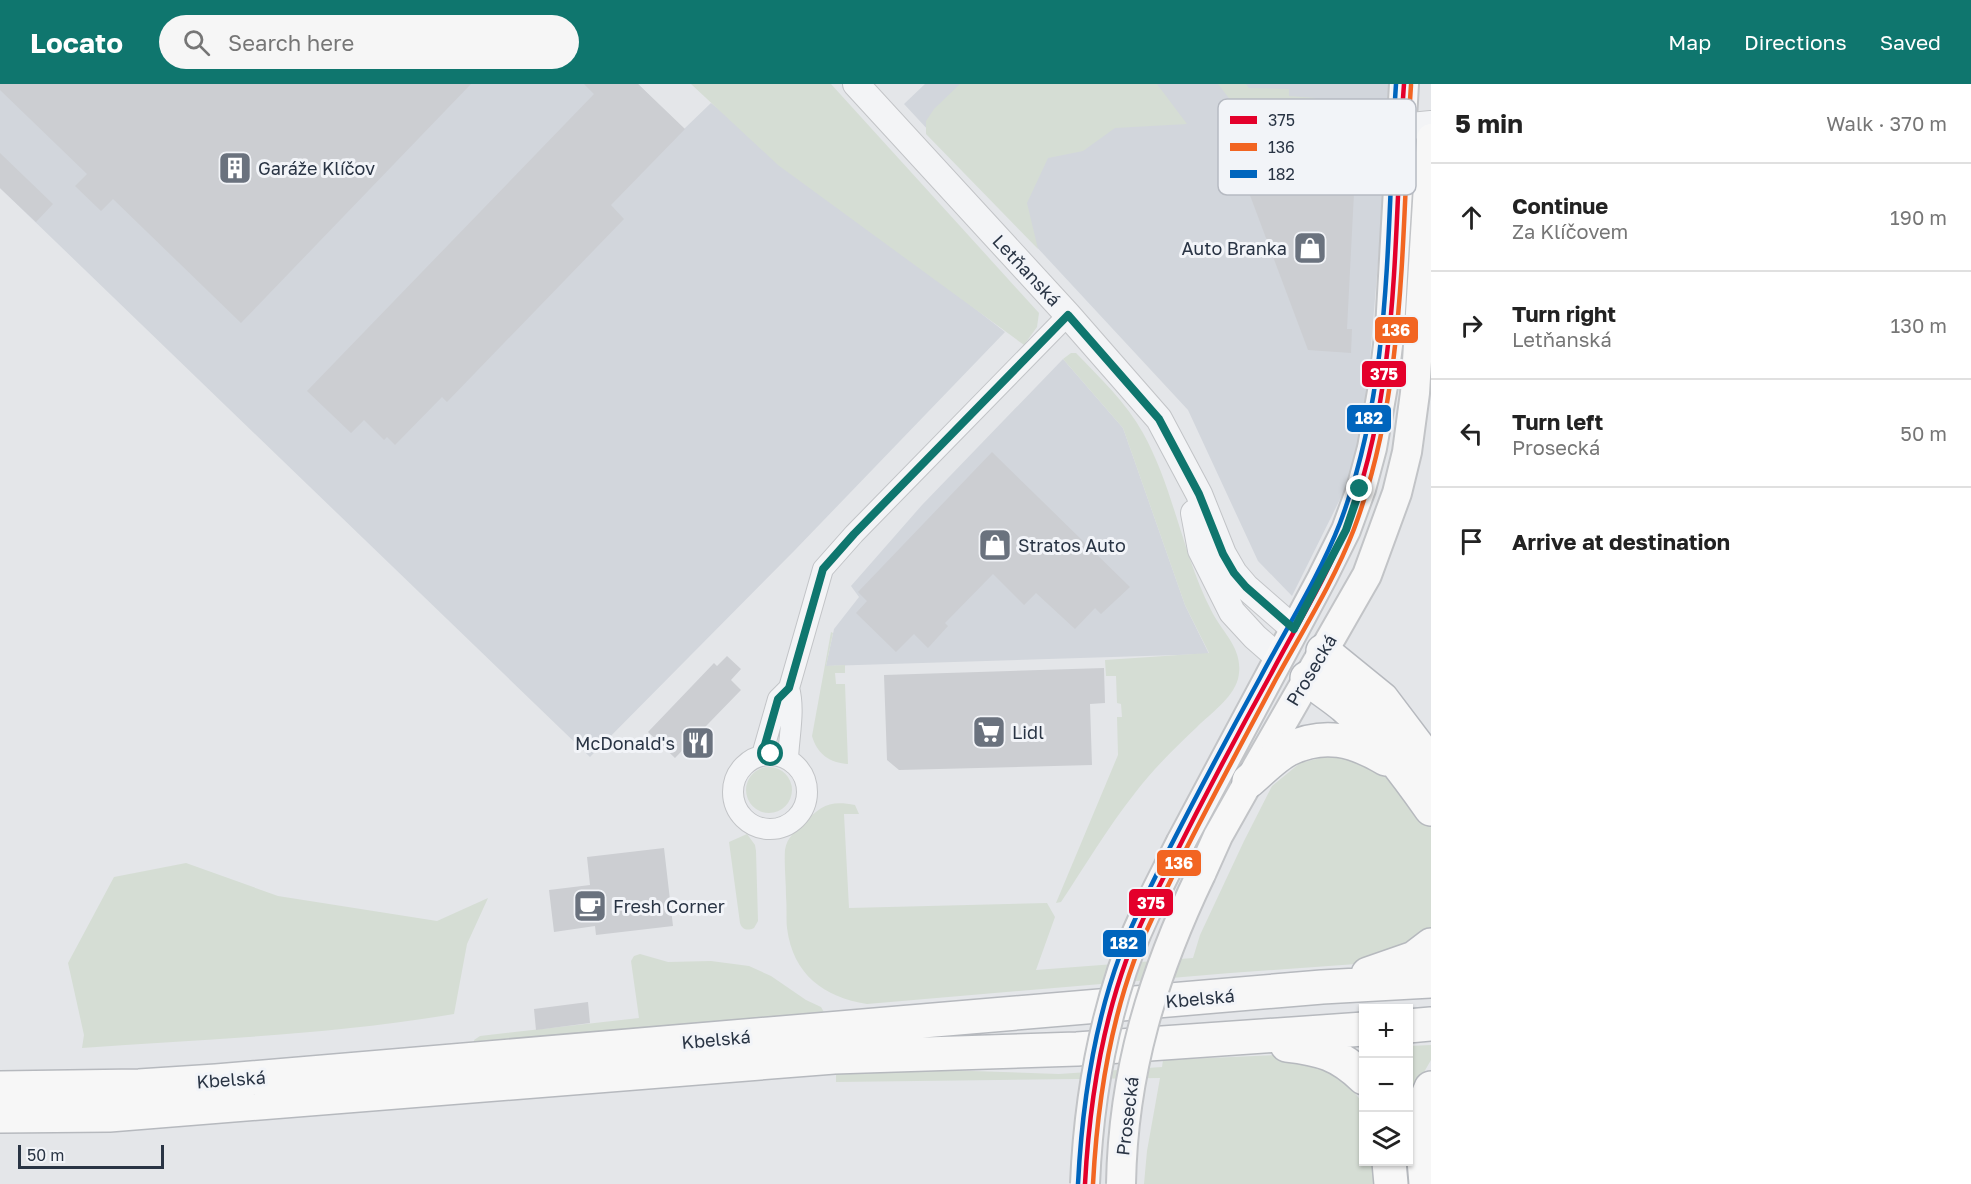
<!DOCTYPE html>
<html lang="en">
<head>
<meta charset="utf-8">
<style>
  :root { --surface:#fff; --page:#f6f6f6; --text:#222; --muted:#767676; --line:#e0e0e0; --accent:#0f766e }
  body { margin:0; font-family:"Golos Text",sans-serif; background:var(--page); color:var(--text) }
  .controls { position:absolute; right:18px; bottom:18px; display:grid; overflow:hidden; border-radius:0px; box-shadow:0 2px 4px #0004 }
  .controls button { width:54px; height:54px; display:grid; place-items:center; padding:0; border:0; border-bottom:2px solid var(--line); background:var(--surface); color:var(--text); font:30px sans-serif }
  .scale { position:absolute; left:18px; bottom:15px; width:146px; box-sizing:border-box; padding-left:6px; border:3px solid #293444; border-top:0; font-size:16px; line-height:21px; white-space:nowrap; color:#293444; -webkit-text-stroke:4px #f2f4f8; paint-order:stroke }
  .stop { position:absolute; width:18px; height:18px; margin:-14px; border:4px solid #0f766e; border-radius:50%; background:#fff }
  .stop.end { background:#0f766e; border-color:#fff; box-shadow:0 2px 6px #0008 }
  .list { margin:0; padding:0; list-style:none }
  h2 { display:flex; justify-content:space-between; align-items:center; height:78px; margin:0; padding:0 24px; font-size:26px }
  h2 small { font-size:20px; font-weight:400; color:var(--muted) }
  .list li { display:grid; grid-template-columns:39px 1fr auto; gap:18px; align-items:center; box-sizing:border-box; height:108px; padding:0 24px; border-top:2px solid var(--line) }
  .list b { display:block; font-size:22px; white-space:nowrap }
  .list p { margin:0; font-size:20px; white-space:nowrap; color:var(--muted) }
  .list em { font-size:20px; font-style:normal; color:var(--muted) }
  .icon { flex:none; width:33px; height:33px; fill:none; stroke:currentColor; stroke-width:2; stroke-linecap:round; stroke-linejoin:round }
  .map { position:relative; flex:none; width:1431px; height:1100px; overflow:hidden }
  header { display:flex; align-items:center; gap:36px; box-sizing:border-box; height:84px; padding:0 30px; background:var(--accent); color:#fff }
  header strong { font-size:28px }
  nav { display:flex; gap:33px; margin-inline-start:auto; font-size:21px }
  .search { width:420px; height:54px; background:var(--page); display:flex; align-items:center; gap:15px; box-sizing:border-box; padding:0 21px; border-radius:33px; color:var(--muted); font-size:22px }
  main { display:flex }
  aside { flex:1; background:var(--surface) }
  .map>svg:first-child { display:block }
  .built { fill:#d2d6dc }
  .green { fill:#d5ddd4 }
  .building { fill:#ccced2 }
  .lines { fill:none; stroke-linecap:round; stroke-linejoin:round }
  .minor-casing { stroke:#c2c4c7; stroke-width:22 }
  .tertiary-casing { stroke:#c2c4c7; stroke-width:28 }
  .secondary-casing { stroke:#c2c4c7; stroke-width:32 }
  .trunk-casing { stroke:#b6b9be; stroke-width:36 }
  .minor { stroke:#f3f4f6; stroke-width:20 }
  .tertiary { stroke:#f3f4f6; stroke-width:26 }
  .secondary { stroke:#f7f7f7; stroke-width:28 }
  .trunk { stroke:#f7f7f7; stroke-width:33 }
  .secondary-bridge-casing { stroke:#c2c4c7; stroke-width:32; stroke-linecap:butt }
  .secondary-bridge { stroke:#f7f7f7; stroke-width:28 }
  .bus-1-casing { stroke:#f2f4f8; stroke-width:9 }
  .bus-2-casing { stroke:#f2f4f8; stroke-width:9 }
  .bus-3-casing { stroke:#f2f4f8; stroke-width:9 }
  .bus-1 { stroke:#e4002b; stroke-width:4.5 }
  .bus-2 { stroke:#f26522; stroke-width:4.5 }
  .bus-3 { stroke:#0065bd; stroke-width:4.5 }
  .route { stroke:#0f766e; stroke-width:8 }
  .labels { text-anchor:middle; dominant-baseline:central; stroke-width:6; stroke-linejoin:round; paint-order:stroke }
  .poi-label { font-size:18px; fill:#293444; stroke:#f2f4f8; text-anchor:start }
  .street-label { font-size:18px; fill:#293444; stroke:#f2f4f8 }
  .key { fill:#f2f4f8; stroke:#b6bac2; stroke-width:1.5 }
  .key-label { font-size:16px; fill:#293444 }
  .line-badge { stroke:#f2f4f8; stroke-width:2 }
  .badge-label { font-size:16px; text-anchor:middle; font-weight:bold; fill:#fff }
</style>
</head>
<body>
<header>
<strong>Locato</strong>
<div class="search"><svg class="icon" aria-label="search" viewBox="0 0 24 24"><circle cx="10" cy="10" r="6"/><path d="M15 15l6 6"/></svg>Search here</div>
<nav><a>Map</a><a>Directions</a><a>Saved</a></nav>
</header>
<main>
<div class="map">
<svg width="1431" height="1100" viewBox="0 0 1431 1100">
  <rect width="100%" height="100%" fill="#e4e6e9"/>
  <path class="built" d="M0 0H638L684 45 711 19 1005 248 795 466 590 673 0 104Z
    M925 0H1393L1369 286 1359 377 1292 512 1258 477 1188 326 904 20Z
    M1063 275 1123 344 1185 521 1209 570 826 582 834 545 859 513 851 502 922 421Z"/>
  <path class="green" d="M691 0H831L1039 229 1037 243 1024 261 778 81Z
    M960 0H1157L1187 40 1115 44 1083 67 1048 74 1027 119 1038 165 926 50V37L934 25Z
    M1218 0H1246L1249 4 1289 5V12L1315 14 1312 24 1243 25 1232 18Z
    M1071 269H1076C1100 294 1126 318 1143 349 1174 405 1182 469 1211 526 1222 549 1245 565 1238 595 1232 615 1211 629 1197 643 1175 664 1153 685 1135 709 1108 743 1085 782 1061 818L1056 819 1118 671 1117 633H1122L1121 620 1117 619 1116 592H1106L1105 576 1209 569 1185 521 1123 344 1063 275Z
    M831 548 833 549 826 582 845 581V589H835L836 600H845L848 680C830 679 817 670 812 652Z
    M1332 671 1359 672 1394 692 1431 743V850L1370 879 1230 889 867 920C824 913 793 891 787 844 786 834 787 823 786 812 786 797 784 781 785 766 787 753 795 748 803 740 821 722 829 716 855 721L859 730H844L849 824 1047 819 1055 833 1036 886 1193 874 1200 851 1244 757 1272 702 1300 679Z
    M746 706a23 23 0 1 1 46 0a23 23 0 1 1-46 0Z
    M747 750 755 761 756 767 758 837 754 844C748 847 742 846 740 839L729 758Z
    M186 779 278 812 437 837 488 814 467 860 454 930C331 951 206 955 82 964L84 951 68 879 114 793Z
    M640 870 668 878 711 877 749 882 771 892 806 916 821 923 825 930 474 963V956L480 952 639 934 631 877 634 872Z
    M1431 961V976L1416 1002 1409 1038V962Z
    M1301 970 1343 995 1363 1019 1364 1078H1375L1379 1100H1144L1147 1067 1160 994 836 998V988L912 985 1059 990 1162 983 1163 976Z"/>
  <path class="building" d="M0 0H471L241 239 113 115 101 127 75 102 87 90 0 6Z
    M584 0H638L685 45 611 121 624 135 447 318 442 313 395 361 387 353 384 356 364 336 351 349 307 307 594 10Z
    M0 69 53 120 36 138 0 104Z
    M1356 70 1347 245H1352L1351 269 1308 266 1239 82 1332 75V71Z
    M992 368 1130 503 1101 530 1095 524 1075 545 1036 509 1024 521 993 490 945 539 948 542 928 564 914 550 896 568 856 529 867 517 858 508Z
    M727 572 741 585 731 596 741 606 675 674 648 648 714 579 717 582Z
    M1104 584 1105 619 1090 620 1092 681 899 686 887 676 884 591Z
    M664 764 673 842 596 851 595 842 554 848 549 806 590 801 587 773Z
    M588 918 590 939 536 946 534 925Z"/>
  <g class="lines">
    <defs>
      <path id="minor" d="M733 708a37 37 0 1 1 74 0a37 37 0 1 1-74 0Z
        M762 671 778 615 789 604 823 485 854 450 1068 231
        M788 675C789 651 795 626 789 604"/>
      <path id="tertiary" d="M856 0 1068 231 1159 335 1199 410 1223 470 1234 489 1246 503 1294 545
        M1401 43 1431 40
        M1194 429 1201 466 1232 528 1255 553 1279 574"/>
      <path id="secondary" d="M1181 758 1322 494 1346 446 1361 405 1372 364 1383 302 1390 245 1404 0
        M1201 790 1218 752 1249 697 1367 491 1397 409 1407 368 1415 309 1431 54"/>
      <path id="trunk" d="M1323 567 1382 615 1431 680
        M1307 594C1319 604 1332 612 1344 622 1378 652 1405 688 1431 725
        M1249 697C1261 687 1275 672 1289 665 1325 648 1354 656 1386 675
        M1368 890 1414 874 1431 861
        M1408 942 1431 940
        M1287 961C1321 965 1339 970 1364 994
        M0 1004 139 1002 216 997 1322 903 1431 897
        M0 1032 109 1031 834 973 1077 965 1364 945
        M1389 1078 1391 1100
        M1426 1100C1424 1069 1417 1033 1431 1004"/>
    </defs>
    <use href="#minor" class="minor-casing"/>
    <use href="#tertiary" class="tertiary-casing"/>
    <use href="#secondary" class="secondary-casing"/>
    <use href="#trunk" class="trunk-casing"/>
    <use href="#minor" class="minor"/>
    <use href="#tertiary" class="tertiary"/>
    <use href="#secondary" class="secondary"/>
    <use href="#trunk" class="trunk"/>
    <defs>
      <path id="secondary-bridge" d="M1085 1100C1088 1027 1099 957 1122 887 1137 842 1160 800 1181 758
        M1121 1100C1123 988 1153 890 1201 790"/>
    </defs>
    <use href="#secondary-bridge" class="secondary-bridge-casing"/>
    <use href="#secondary-bridge" class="secondary-bridge"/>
    <defs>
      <path id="bus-1" d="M1085 1100C1089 1024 1100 949 1126 877 1138 843 1154 812 1170 781 1202 717 1236 653 1271 590 1296 542 1326 495 1346 444 1401 304 1393 148 1404 0"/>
      <path id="bus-2" d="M1093 1100C1097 1024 1108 948 1134 877 1146 844 1163 813 1178 781 1209 719 1243 657 1276 595 1303 546 1334 497 1354 445 1407 303 1401 149 1411 1"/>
      <path id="bus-3" d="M1078 1100C1082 1022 1093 944 1120 871 1132 838 1149 807 1164 775 1195 714 1227 654 1260 594 1287 543 1319 493 1340 439 1393 299 1386 147 1396 0"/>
    </defs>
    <use href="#bus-1" class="bus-1-casing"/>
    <use href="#bus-2" class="bus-2-casing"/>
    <use href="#bus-3" class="bus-3-casing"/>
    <use href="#bus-1" class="bus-1"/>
    <use href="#bus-2" class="bus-2"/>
    <use href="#bus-3" class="bus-3"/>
  </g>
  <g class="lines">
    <path class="route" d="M771 670 762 671 778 615 789 604 823 485 854 450 1068 231 1159 335 1199 410 1223 470 1234 489 1246 503 1294 545 1346 446 1360 405"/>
  </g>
  <defs>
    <symbol id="building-square" viewBox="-11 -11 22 22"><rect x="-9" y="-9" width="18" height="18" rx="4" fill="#6a727e" stroke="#f2f4f8"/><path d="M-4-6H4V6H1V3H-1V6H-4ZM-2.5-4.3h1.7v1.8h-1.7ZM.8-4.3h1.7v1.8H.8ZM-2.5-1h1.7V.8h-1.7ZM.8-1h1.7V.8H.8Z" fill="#fff"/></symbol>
    <symbol id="shop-square" viewBox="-11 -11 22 22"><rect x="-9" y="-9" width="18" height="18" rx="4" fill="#6a727e" stroke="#f2f4f8"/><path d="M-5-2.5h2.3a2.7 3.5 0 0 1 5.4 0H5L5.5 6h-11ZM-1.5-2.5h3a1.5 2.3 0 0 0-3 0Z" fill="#fff"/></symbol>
    <symbol id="supermarket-square" viewBox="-11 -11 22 22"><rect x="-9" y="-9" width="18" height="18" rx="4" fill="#6a727e" stroke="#f2f4f8"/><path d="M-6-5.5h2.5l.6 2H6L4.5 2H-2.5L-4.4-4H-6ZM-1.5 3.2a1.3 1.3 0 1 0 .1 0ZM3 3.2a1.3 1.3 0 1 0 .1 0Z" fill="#fff"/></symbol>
    <symbol id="restaurant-square" viewBox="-11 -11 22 22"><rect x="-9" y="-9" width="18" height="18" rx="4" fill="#6a727e" stroke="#f2f4f8"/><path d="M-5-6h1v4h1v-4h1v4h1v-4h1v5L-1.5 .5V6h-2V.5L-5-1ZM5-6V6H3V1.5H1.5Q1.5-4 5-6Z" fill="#fff"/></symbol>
    <symbol id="cafe-square" viewBox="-11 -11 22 22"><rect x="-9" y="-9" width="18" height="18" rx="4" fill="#6a727e" stroke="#f2f4f8"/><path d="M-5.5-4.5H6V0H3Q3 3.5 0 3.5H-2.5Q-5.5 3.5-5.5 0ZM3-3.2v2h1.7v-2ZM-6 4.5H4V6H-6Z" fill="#fff"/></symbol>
  </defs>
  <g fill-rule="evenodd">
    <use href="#building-square" x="216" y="65" width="38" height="38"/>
    <use href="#shop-square" x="1291" y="145" width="38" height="38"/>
    <use href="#shop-square" x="976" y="442" width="38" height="38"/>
    <use href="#supermarket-square" x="970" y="629" width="38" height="38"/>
    <use href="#restaurant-square" x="679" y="640" width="38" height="38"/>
    <use href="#cafe-square" x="571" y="803" width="38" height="38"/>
  </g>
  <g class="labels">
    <g class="poi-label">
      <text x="258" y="84">Garáže Klíčov</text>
      <text x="1287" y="164" text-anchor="end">Auto Branka</text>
      <text x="1018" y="461">Stratos Auto</text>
      <text x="1012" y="648">Lidl</text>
      <text x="675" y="659" text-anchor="end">McDonald's</text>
      <text x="613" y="822">Fresh Corner</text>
    </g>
    <g class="street-label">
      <text transform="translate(1027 186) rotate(47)">Letňanská</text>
      <text transform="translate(1311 586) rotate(-59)">Prosecká</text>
      <text transform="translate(1200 914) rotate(-5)">Kbelská</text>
      <text transform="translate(716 955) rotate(-5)">Kbelská</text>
      <text transform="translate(231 995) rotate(-4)">Kbelská</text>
      <text transform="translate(1127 1032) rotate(-83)">Prosecká</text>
    </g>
  </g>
  <rect x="1218" y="15" width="198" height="96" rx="9" class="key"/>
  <rect x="1230" y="32" width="27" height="8" fill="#e4002b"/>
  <rect x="1230" y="59" width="27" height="8" fill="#f26522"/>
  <rect x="1230" y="86" width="27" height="8" fill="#0065bd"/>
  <g class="key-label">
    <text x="1268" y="42">375</text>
    <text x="1268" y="69">136</text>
    <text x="1268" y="96">182</text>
  </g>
  <g class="line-badge">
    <rect x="1374" y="232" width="45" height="28" rx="6" fill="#f26522"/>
    <rect x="1361" y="276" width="46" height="28" rx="6" fill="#e4002b"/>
    <rect x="1346" y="320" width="46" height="29" rx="6" fill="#0065bd"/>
    <rect x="1156" y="765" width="46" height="28" rx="6" fill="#f26522"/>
    <rect x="1128" y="804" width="46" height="29" rx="6" fill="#e4002b"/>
    <rect x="1102" y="845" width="45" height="29" rx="6" fill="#0065bd"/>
  </g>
  <g class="badge-label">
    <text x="1396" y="252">136</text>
    <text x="1384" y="296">375</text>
    <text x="1369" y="340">182</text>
    <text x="1179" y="785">136</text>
    <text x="1151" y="825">375</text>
    <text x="1124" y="865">182</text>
  </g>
</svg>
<div class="controls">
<button>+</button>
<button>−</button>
<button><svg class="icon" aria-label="layers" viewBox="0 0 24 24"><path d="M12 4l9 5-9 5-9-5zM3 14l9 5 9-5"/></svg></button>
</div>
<div class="scale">50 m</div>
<div class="stop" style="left:771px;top:670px"></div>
<div class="stop end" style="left:1360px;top:405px"></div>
</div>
<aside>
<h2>5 min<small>Walk · 370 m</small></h2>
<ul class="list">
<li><svg class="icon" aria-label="ahead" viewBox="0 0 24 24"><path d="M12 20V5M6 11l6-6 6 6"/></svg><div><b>Continue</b><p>Za Klíčovem</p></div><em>190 m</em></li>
<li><svg class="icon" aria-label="right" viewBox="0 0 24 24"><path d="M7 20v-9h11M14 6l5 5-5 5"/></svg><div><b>Turn right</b><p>Letňanská</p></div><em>130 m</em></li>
<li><svg class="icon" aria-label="left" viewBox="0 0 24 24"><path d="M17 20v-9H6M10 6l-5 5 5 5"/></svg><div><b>Turn left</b><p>Prosecká</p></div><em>50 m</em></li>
<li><svg class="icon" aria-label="arrive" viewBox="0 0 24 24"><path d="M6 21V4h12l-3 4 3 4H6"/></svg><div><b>Arrive at destination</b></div></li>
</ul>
</aside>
</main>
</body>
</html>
